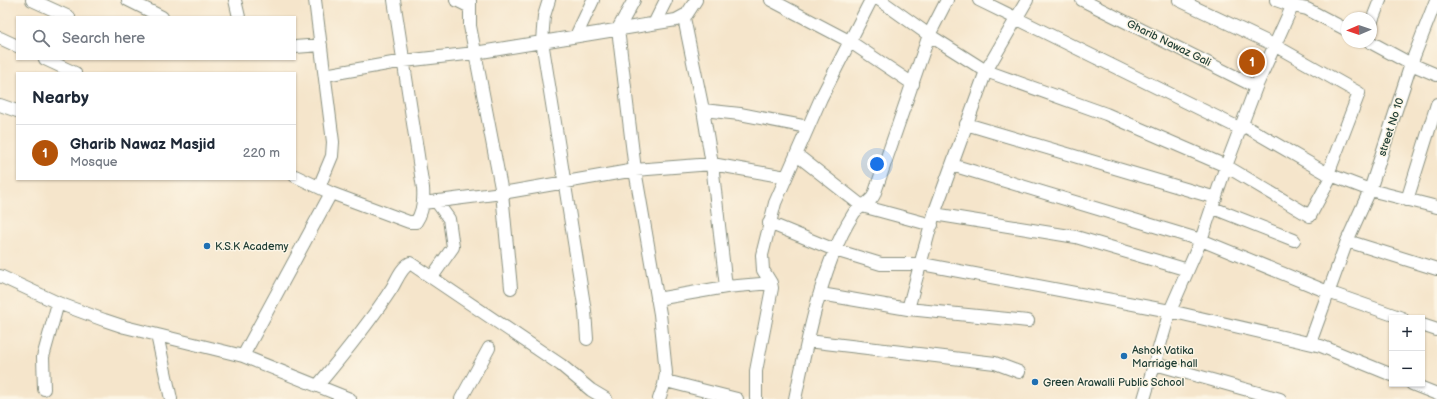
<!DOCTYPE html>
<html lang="en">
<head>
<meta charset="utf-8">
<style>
  :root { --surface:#fff; --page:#f2f2f3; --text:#1f2937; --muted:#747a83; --line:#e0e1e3; --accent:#b45309 }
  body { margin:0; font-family:"Balsamiq Sans",sans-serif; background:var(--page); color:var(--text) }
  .controls { position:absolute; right:12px; bottom:12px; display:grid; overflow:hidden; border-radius:0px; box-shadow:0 1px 3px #0004 }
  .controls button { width:36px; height:36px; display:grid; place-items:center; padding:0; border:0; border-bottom:1px solid var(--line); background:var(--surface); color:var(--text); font:20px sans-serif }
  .compass { position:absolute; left:1341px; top:12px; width:36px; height:36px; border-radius:50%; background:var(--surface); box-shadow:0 1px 3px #0004; rotate:268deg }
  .you { position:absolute; left:877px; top:164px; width:14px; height:14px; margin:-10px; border:3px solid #fff; border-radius:50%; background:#1a73e8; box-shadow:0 0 0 6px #1a73e833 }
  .badge { display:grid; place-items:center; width:26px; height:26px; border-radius:50%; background:var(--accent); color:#fff; font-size:13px; font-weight:700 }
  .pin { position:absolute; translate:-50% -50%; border:2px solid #fff; box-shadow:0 1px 4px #0006 }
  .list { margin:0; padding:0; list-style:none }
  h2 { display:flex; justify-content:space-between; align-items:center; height:52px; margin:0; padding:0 16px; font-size:17px }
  h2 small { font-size:13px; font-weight:400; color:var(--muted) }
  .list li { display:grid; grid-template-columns:26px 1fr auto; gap:12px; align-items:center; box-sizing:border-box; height:56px; padding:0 16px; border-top:1px solid var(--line) }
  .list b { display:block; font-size:15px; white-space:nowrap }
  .list p { margin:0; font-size:13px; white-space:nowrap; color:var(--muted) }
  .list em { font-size:13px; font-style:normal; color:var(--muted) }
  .icon { flex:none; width:22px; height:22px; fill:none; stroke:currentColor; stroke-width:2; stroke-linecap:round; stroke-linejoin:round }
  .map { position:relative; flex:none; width:1437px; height:399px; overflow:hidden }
  .search { position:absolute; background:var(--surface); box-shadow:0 1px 3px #0004; left:16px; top:16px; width:280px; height:44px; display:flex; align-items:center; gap:10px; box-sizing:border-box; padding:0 14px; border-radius:0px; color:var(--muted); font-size:15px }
  .panel { position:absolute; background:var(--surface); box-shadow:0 1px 3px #0004; left:16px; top:72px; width:280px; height:108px; border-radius:0px }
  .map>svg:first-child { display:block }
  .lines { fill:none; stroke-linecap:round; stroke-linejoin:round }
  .minor-casing { stroke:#8a9180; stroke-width:14 }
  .minor { stroke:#fff; stroke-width:12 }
  .poi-dot { fill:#1f6fb2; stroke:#fcf5e5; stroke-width:1.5 }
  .labels { text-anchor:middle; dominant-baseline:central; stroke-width:3; stroke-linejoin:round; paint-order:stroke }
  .street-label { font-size:11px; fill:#1f3d34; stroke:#fcf5e5 }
  .poi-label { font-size:11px; fill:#1f3d34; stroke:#fcf5e5; text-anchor:start }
</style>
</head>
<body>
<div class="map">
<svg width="1437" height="399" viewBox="0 0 1437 399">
  <rect width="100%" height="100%" fill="#fcf5e5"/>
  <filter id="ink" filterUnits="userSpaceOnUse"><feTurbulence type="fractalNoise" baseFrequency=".025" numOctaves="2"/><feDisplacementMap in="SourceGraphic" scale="8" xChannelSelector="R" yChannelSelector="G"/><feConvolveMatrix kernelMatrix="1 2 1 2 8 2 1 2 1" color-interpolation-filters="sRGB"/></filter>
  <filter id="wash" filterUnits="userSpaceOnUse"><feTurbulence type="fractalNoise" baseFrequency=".012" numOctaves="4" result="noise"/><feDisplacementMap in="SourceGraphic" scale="16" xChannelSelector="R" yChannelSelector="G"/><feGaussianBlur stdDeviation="0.9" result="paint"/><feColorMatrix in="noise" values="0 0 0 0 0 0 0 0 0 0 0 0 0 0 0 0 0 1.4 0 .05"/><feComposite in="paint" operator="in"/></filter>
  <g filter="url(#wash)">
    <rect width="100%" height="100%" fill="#f5e5cb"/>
  </g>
  <g filter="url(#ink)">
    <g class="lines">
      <defs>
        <path id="minor" d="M32 0 69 17
          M128 0 162 17
          M235 0 239 17
          M315 0 333 142 332 156 319 187
          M456 0 470 7
          M470 0V26L502 193 511 288
          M549 0 544 16 542 41 585 311 587 339
          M634 0 618 29 635 170 660 314 666 373 664 385 659 399
          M771 0 849 41 913 84
          M880 0 929 35 947 0
          M979 0 1241 129
          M1082 0 1256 87
          M1179 0 1274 45 1359 93 1328 174
          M1276 0 1293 6
          M684 18 703 110 712 164 726 287
          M655 22 666 0
          M1371 23 1380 0
          M576 36 593 0
          M0 38 17 46
          M1370 42 1411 64 1437 75
          M295 47 321 45
          M45 59 75 73
          M325 75 404 61 475 53 676 20 687 14 696 0
          M0 105 17 111
          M703 110 740 114 808 127
          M966 124 1216 198
          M1243 125 1328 174 1370 190 1437 207
          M797 155 862 206 932 225
          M952 165 1201 240 1328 292 1402 318
          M295 176 331 193 409 222H416C423 212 424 200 423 188L394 0
          M1407 200 1437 104
          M423 203 502 193 635 170 712 164 786 177
          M1213 208 1294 240
          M934 214 1076 237 1188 270
          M769 223 835 250 881 264H922L1170 311 1321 346 1392 375
          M1347 241 1437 269
          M0 276 58 303 104 320 125 327 243 356 350 399
          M432 277 453 247 449 219 436 201
          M821 294 908 309 1028 321
          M657 299 726 287 771 283
          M908 309 934 214 986 71 1106 114 1226 166 1310 216 1332 175
          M1422 325 1437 330
          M157 335 171 399
          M808 341 995 363 1019 372
          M1310 343 1347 241 1370 190 1411 64 1436 0
          M243 356 331 193
          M1155 364 1280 399
          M666 381 737 399
          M1412 384 1437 394
          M318 385C344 354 370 322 392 288 397 280 401 268 410 263L561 365 591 390 606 399
          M44 389 43 357 58 303
          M461 399 489 348
          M756 399V371L772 288 771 283 763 270 762 255 775 203 821 98 871 0
          M795 399C807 342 822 262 854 213 860 205 870 204 874 195L929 35 986 71 1027 0
          M1144 399 1170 311 1201 240 1226 166 1256 87 1291 9 1293 6 1307 9 1347 30"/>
      </defs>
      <use href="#minor" class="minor-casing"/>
      <use href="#minor" class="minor"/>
    </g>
  </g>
  <g class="poi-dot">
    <circle cx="207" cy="246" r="4"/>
    <circle cx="1124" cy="356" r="4"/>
    <circle cx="1035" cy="382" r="4"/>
  </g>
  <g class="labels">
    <g class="street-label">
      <text transform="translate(1169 43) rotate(26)">Gharib Nawaz Gali</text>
      <text transform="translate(1391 127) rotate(-72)">street No 10</text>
    </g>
    <g class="poi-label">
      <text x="215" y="246">K.S.K Academy</text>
      <text x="1132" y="350">Ashok Vatika<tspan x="1132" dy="13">Marriage hall</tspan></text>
      <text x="1043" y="382">Green Arawalli Public School</text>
    </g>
  </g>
</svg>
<div class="controls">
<button>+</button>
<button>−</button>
</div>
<svg class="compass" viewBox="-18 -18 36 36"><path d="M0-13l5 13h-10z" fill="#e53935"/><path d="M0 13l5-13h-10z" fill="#747a83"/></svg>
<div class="you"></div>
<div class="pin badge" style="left:1252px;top:62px">1</div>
<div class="search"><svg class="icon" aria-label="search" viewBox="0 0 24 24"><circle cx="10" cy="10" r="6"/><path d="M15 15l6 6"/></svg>Search here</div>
<section class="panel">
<h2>Nearby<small></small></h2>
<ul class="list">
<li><span class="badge">1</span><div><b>Gharib Nawaz Masjid</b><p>Mosque</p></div><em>220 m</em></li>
</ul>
</section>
</div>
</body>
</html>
